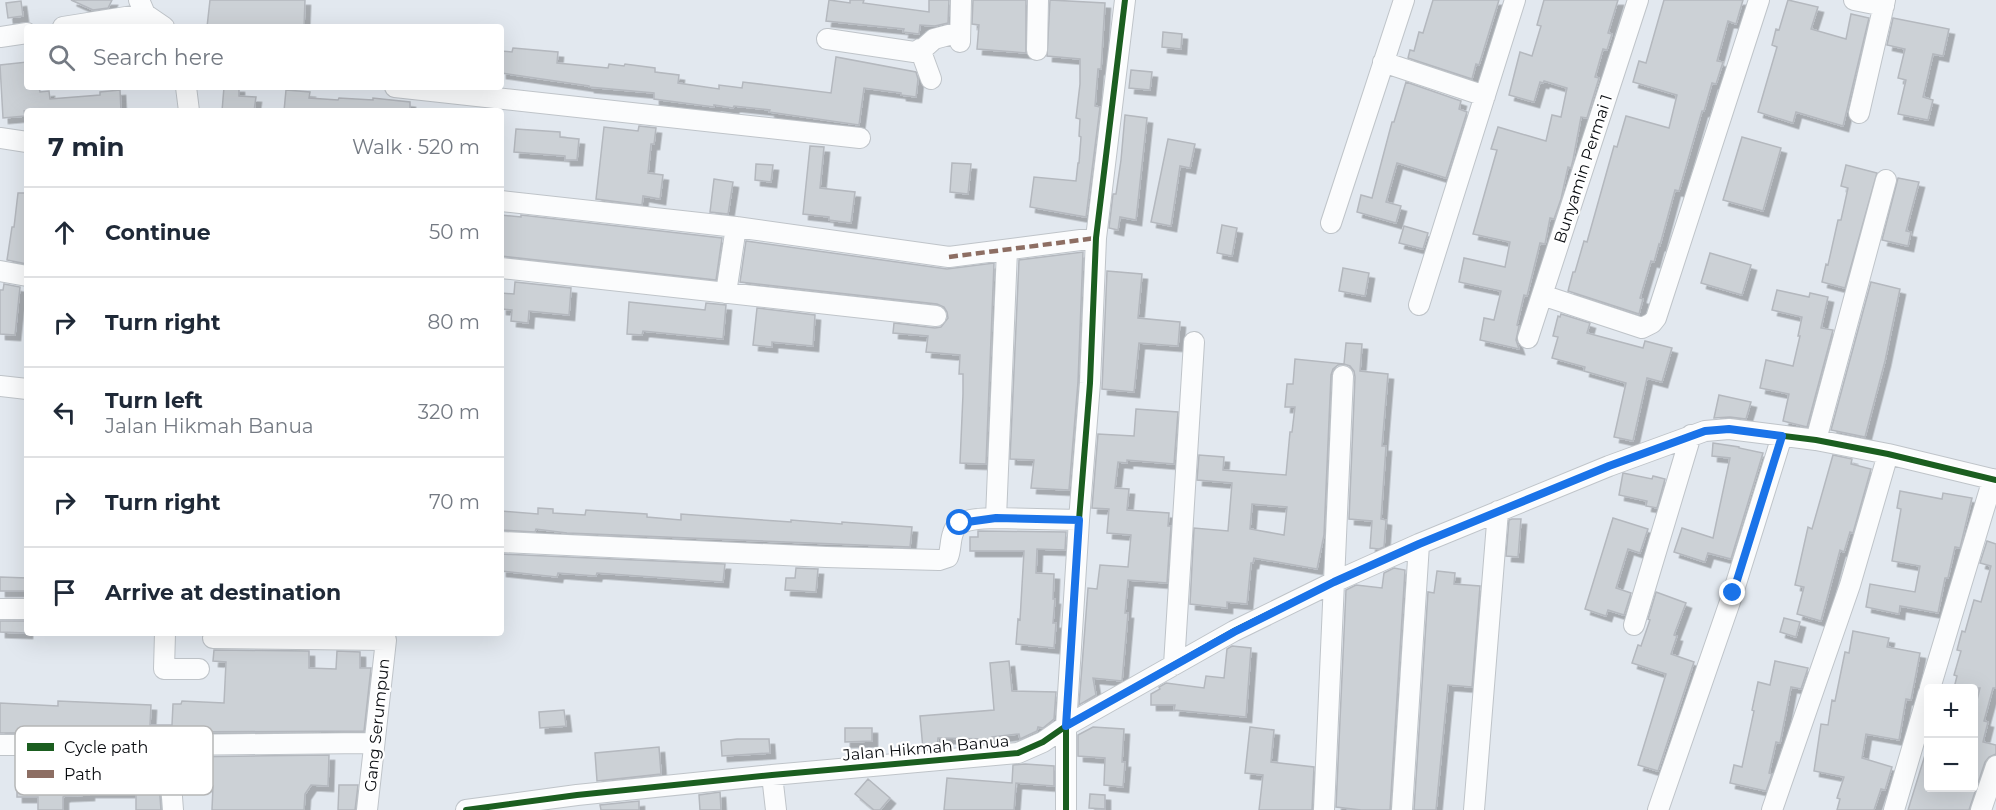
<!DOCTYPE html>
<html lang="en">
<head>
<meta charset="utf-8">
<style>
  :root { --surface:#fff; --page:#f6f6f7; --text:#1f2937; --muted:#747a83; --line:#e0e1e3 }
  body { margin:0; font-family:Montserrat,sans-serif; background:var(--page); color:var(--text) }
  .controls { position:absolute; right:18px; bottom:18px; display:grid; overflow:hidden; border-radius:6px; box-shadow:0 6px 24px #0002 }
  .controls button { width:54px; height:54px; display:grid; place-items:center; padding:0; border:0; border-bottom:2px solid var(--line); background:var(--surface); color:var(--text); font:30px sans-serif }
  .stop { position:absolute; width:18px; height:18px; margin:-14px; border:4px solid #1a73e8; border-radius:50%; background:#fff }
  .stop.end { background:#1a73e8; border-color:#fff; box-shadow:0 2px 6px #0008 }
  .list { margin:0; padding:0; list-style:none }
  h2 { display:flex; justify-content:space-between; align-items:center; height:78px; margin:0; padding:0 24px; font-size:26px }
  h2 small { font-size:20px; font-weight:400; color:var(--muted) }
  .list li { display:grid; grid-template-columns:39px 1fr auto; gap:18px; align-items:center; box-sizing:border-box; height:90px; padding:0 24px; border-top:2px solid var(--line) }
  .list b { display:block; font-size:22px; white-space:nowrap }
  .list p { margin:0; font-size:20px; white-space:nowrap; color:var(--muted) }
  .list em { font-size:20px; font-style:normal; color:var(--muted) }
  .icon { flex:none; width:33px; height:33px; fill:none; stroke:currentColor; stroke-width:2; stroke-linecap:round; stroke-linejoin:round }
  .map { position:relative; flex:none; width:1996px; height:810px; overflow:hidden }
  .search { position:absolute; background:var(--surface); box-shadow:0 6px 24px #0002; left:24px; top:24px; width:480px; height:66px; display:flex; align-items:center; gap:15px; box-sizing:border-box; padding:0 21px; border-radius:6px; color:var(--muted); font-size:22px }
  .panel { position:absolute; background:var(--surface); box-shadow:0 6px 24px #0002; left:24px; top:108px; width:480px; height:528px; border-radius:6px }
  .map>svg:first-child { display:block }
  .building { fill:#ccd1d6; stroke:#b4b8be; stroke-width:1.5; fill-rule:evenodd; filter:url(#shadow) }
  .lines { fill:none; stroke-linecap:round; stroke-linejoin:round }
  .street-casing { stroke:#bfc4c9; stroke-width:22 }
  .street { stroke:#fbfcfd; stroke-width:20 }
  .quiet { stroke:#8d6e63; stroke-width:4.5; stroke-dasharray:9 4.5; stroke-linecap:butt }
  .cycleway-casing { stroke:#fff; stroke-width:10 }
  .cycleway { stroke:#1b5e20; stroke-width:6 }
  .route { stroke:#1a73e8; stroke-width:8 }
  .labels { text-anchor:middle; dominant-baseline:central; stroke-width:4.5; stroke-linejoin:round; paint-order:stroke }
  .street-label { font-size:16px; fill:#090c10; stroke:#fff }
  .key { fill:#fff; stroke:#b5b6b7; stroke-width:1.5 }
  .key-label { font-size:16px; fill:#090c10 }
</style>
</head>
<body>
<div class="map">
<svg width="1996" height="810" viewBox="0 0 1996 810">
  <defs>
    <filter id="shadow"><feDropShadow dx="5.5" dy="5.5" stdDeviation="0" flood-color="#0004"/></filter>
  </defs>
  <rect width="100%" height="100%" fill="#e2e8ef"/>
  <path class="building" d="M71 0H112L108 8 93 10Z
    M210 0H305L304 27H207Z
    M829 0 850 3V0H864L863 3 929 12V0H949L948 23 935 26 920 25 919 34 903 32 904 29 826 21Z
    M973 0H1026V53L977 49 979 25 972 24Z
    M1050 0 1105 3 1101 69H1098L1095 106 1100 107 1086 217 1030 207 1034 177 1076 181 1078 163H1079L1081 137 1079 136 1080 119 1076 118 1080 84V59L1047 56Z
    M1433 0H1499L1479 65 1476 64 1472 79 1408 58 1410 50 1414 51 1419 32 1423 33Z
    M1544 0H1618L1608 33 1612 34 1607 50 1603 49 1595 77 1599 78 1589 111 1587 118 1581 117 1573 160 1571 168 1568 167 1561 199 1554 219 1550 218 1545 244 1540 243 1527 296 1524 295 1517 325 1519 326 1516 340 1519 349 1480 340 1484 318 1494 320 1501 291 1459 282 1464 258 1505 267 1510 242 1473 234 1497 150 1491 149 1498 127 1546 141 1552 115 1561 117 1567 88 1544 81 1543 83 1540 82 1534 102 1509 95 1520 52 1532 56 1541 26 1537 25Z
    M1664 0H1743L1736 24 1728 21 1717 61 1723 62 1716 84 1712 83 1704 111H1702L1679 191 1675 190 1660 245 1659 244 1654 262 1651 261 1640 298 1643 299 1639 314 1568 291 1573 272H1575L1584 241 1587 242 1614 146 1617 147 1626 116 1669 128 1677 95 1633 82 1639 61 1646 63Z
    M1788 0 1818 7 1811 29 1846 39 1851 14 1869 18 1843 126 1796 112 1793 123 1758 112 1777 47 1772 45 1776 29 1779 30Z
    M21 1 23 16 8 18 6 3Z
    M1893 18 1949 29 1943 56 1933 54 1923 97 1933 100 1928 120 1898 114 1906 80 1898 78 1905 49 1887 45Z
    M1163 32 1182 34 1181 49 1162 47Z
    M513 48 558 52 557 63 608 68 609 64 624 66 625 64 655 68V72L679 75 678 83 719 89V85L742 88 743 82 831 93 836 57 916 72 918 79 916 97 901 95V93L864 88 859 125 769 112 770 110 734 106 733 108 714 105V107L654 99V93L589 87V86L501 73V51L512 52Z
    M27 62V87H39L40 92 49 91 50 99 100 95V92L120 90 121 111H24L25 116 3 118 0 65Z
    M1131 70 1152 72 1150 90 1129 88Z
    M1406 82 1461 101 1459 109 1467 112 1446 178 1397 163 1386 202 1401 206 1396 223 1357 212 1361 195 1372 198 1392 122H1394Z
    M224 87H239V96L256 97 254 111H222Z
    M286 90 310 92 309 98 338 100 339 98 373 100V98L410 102V111H284Z
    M1125 115 1147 118 1136 220 1120 217 1118 230 1109 228 1113 194H1116L1121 160Z
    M639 126 656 128 654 144H651L648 173 663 175 660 199 643 196 642 205 596 199 604 127 638 131Z
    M516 129 560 132V137L579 139 577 160H565V156L514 152Z
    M1742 137 1781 148 1763 211 1723 200Z
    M1168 139 1195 144 1190 168 1180 166 1171 226 1151 222Z
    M810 146 824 147 820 188 855 192 851 223 829 220V217L803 214Z
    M952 163 971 164 968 194 950 192Z
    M756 164 773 165 771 182 755 180Z
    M1846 165 1877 173 1845 288 1822 282 1826 264 1828 265 1838 220H1841L1848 188 1841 186Z
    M1898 178 1919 182 1906 231 1911 232 1908 246 1882 240Z
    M714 179 733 182 728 214 710 212Z
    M18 193H27V264L7 260 12 227H14Z
    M501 215 521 217V215L722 238 716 280 501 256Z
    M1222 225 1237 228 1232 256 1217 253Z
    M1404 226 1428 233 1423 249 1399 243Z
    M746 241 947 269 994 263 986 464 960 463 963 394V374H959L960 355 926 352 928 336 893 333 894 323 935 328 941 327 948 318 947 312 944 307 937 304 740 282Z
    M1083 252 1078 382 1069 490 1031 488 1034 460 1010 459 1019 260Z
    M1710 253 1751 265 1742 295 1701 283Z
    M1343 268 1369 273 1365 296 1339 291Z
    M1107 271 1142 274 1138 318 1180 322 1178 346 1139 343 1134 392 1102 389Z
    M515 282 571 288 569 315 529 311 528 323 511 321 512 310 501 309V293L514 294Z
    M1871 282 1900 289 1885 361 1865 437 1831 430Z
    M4 284 20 287 15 335 0 334V290H3Z
    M1777 290 1809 297 1810 293 1828 297 1821 328 1833 330 1807 427 1783 421 1789 394 1760 388 1766 360 1793 366 1800 336H1798L1802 317 1772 310Z
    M629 302 705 310 706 303 726 305 723 339 643 331 642 335 627 334Z
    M757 308 815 315 813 346 772 342V347L753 345Z
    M1561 314 1590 323 1587 333 1643 348 1645 341 1672 348 1662 382 1647 378 1633 441 1614 437 1626 383 1584 371 1585 367 1552 358 1558 337 1553 336 1558 316 1560 317Z
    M1346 343 1362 344 1360 371 1388 374 1382 446H1386L1381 519 1386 520 1384 547 1379 549 1370 548 1372 521 1349 519 1355 377 1354 371 1350 366 1344 364 1338 365 1333 369 1331 375 1324 535 1317 569 1254 558 1253 563H1251L1247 604 1227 602V608L1190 604 1194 528 1228 531 1232 483 1197 480 1199 455 1224 457 1223 470 1286 475 1290 432H1292L1295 407H1285L1287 384H1293L1295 359 1344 364ZM1252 504 1287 507 1284 535 1250 529Z
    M1719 395 1751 402 1746 419 1730 417 1714 418Z
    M1136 409 1178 412 1174 464 1127 460V463L1118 462 1115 488 1129 489 1127 510 1169 513 1168 526H1171L1167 583 1128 580 1125 613H1128L1122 681 1093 678 1096 695 1079 705 1088 588 1097 589 1100 565 1128 567 1131 535 1107 533 1109 509 1092 508 1098 434 1134 436Z
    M1713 443 1739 447V448L1763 453 1731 559 1708 553 1705 562 1674 552 1682 528 1713 538 1730 458 1712 456Z
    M1833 455 1852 459 1851 464 1871 469 1853 533 1850 532 1844 552 1840 550 1821 621 1797 614 1804 587 1795 585 1808 527 1812 529Z
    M1623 473 1652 479 1653 476 1665 479 1657 508 1646 506 1647 501 1619 495Z
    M1900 491 1942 499 1943 493 1972 498 1960 548 1955 547 1948 578H1945L1938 613 1900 606 1899 614 1866 607 1870 584 1915 592 1920 566 1892 561 1901 509 1897 508Z
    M538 508 553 509V513L585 515 586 510 647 514V517L681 520V514L791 522V520L842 524V522L912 527 910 547 567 533 536 529 535 532 501 530V511L538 514Z
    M1613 518 1648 529 1640 553 1628 549 1616 588 1631 593 1624 615 1608 610 1606 616 1585 609Z
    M1512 519H1521L1518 557 1506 556 1509 520Z
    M978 531 1066 532 1065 550 1037 549 1036 573 1054 574 1053 599H1055L1053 623H1056L1054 648 1016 644 1018 619 1020 620 1024 551H970V537H978Z
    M1987 541 1996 544V688H1993L1984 721 1988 722 1983 742 1996 745V754L1989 757 1985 762 1969 810H1908L1925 755H1929V788H1974V712L1980 688H1954L1957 676 1954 675 1961 651 1957 650 1962 631 1965 632 1974 600 1981 602 1991 566 1980 563Z
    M501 554 725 564 723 582 597 573 596 576 558 573 557 577 501 571Z
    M796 568 818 569 816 592 785 590 786 578H795Z
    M1394 568 1405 570 1390 810H1361L1336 807 1346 590 1356 585 1382 588 1384 573Z
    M1437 571 1455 573 1454 584 1480 586 1472 687 1448 685 1436 810H1414L1428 592 1434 593Z
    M0 577 27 578V591H0Z
    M1656 592 1686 603 1674 635 1677 636 1671 654 1694 662 1658 771 1638 765 1666 674 1632 663 1638 645 1641 646 1650 620 1648 619Z
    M1784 618 1800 622 1796 637 1780 632Z
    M0 621H27V633L0 632Z
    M1853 631 1889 638 1887 647 1920 653 1911 700 1906 699 1899 740 1866 734 1862 758 1892 767 1885 790 1881 789 1874 810H1837L1840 799 1837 798 1844 777 1814 771 1821 724 1828 725 1832 700 1835 701 1845 652 1849 653Z
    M1232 646 1251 648 1246 717 1174 710 1175 705H1151V694L1160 689 1159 687 1166 683 1204 688 1206 676 1224 678 1227 649Z
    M214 650 309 651V668L336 669 337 651 360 652V668H371L364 731 0 733V703L58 706V701L151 705 150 725H172L173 704H181L182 701 224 703 226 662 213 661Z
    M1009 661 1012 691 1056 692 1054 719 1043 728 1038 727 1037 731 1020 739 1019 734 992 737V739L938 738 937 748 923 749 920 716 994 710 990 663Z
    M1775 661 1808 668 1801 689 1791 687 1780 743 1776 742 1769 773 1772 774 1766 791 1730 783 1734 765 1742 767 1754 711 1752 710 1758 682 1770 685Z
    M564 710 566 726 540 728 539 712Z
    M1093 727 1124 729 1122 762H1125L1123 787 1104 785 1105 758 1078 756V735Z
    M1250 727 1274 730 1271 762 1314 767 1312 810H1259L1263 775 1245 773Z
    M845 728H872V741L845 742Z
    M737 739H769L770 753 722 756 721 741Z
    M659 747 661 774 597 781 595 753Z
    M329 755 328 786 311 785 305 794 304 810H212L213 786 183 785 181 757Z
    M17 757H64V763L91 762V757H157L161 810H136V792H89V795L65 796 63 797V810H38V797H17Z
    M1025 764 1054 766V786L1016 783 1014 810H944L947 778 1012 783 1013 765Z
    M868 779 890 798 880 810H874L855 794Z
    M339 785H358L355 810H338Z
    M720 792 721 810H700L699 795Z
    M1090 794 1105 795V809L1089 808Z
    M639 801V810H601L600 805Z"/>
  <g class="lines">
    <defs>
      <path id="street" d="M139 0 145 14 164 27
        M1854 0 1884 6
        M63 27 145 14
        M0 37 27 33
        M827 39 914 52 924 48 934 39 960 32
        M960 42 961 0
        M920 49 931 79
        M1037 50 1038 0
        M1383 62 1485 96
        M186 87 189 111
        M395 87 860 138
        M1859 113 1885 0
        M0 138 27 142
        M501 201 736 227 949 257 1096 238
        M1331 223 1404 0
        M1007 250 996 518 1079 520
        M501 268 936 316
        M0 271 27 276
        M726 293 736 227
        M1542 295 1642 328 1652 323 1656 318 1759 0
        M1419 305 1515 0
        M1528 338 1638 0
        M0 386 27 389
        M1816 440 1886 180
        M501 542 826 557 939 560 948 557C951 550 950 541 953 533 957 517 983 519 996 518
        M0 609H27
        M1634 625 1691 435
        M165 633 164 669H199
        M213 638 386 640 367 810
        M1174 665 1194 342
        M1930 688 1993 479
        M0 745H168L367 743
        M168 745 173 810
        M772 775 776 810
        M466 810 577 795 772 775 1018 753 1043 742 1066 726 1234 631 1334 582 1419 544 1609 466 1705 431 1729 429 1816 440 1888 454 1996 480
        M1066 810V726L1079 520 1090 383 1096 238 1125 0
        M1324 810 1343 376
        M1402 810 1419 544
        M1474 810 1498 511
        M1658 810 1733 593 1782 436
        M1772 810 1850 585 1888 454
        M1894 810 1928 694
        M1981 810 1996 766"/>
    </defs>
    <use href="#street" class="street-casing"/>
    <use href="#street" class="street"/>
    <path class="quiet" d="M949 257 1096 238"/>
    <defs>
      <path id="cycleway" d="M466 810 577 795 772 775 1018 753 1043 742 1066 726 1234 631 1334 582 1419 544 1609 466 1705 431 1729 429 1816 440 1888 454 1996 480
        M1066 810V726L1079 520 1090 383 1096 238 1125 0"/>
    </defs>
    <use href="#cycleway" class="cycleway-casing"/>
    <use href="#cycleway" class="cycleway"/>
  </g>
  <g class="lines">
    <path class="route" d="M960 523 996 518 1079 520 1066 726 1234 632 1334 582 1419 544 1609 466 1705 431 1729 429 1782 436 1733 593"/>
  </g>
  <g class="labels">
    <g class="street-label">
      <text transform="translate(1583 169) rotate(-72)">Bunyamin Permai 1</text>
      <text transform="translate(377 725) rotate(-84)">Gang Serumpun</text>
      <text transform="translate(926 748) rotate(-5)">Jalan Hikmah Banua</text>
    </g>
  </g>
  <rect x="15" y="726" width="198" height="69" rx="9" class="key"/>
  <rect x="27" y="743" width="27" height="8" fill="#1b5e20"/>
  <rect x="27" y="770" width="27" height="8" fill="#8d6e63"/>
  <g class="key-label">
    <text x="64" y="753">Cycle path</text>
    <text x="64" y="780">Path</text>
  </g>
</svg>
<div class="controls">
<button>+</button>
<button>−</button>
</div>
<div class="stop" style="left:960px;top:523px"></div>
<div class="stop end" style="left:1733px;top:593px"></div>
<div class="search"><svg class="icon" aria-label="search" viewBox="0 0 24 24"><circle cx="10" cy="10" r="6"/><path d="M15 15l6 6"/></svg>Search here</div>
<section class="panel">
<h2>7 min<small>Walk · 520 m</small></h2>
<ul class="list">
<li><svg class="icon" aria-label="ahead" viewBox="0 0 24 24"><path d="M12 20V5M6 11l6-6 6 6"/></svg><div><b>Continue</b></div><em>50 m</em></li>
<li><svg class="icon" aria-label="right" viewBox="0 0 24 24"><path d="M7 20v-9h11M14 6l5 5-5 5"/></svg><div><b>Turn right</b></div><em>80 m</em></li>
<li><svg class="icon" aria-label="left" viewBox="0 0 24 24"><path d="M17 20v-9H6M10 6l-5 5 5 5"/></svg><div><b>Turn left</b><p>Jalan Hikmah Banua</p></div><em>320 m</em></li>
<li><svg class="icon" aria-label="right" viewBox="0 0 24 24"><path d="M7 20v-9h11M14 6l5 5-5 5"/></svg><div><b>Turn right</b></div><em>70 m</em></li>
<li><svg class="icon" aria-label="arrive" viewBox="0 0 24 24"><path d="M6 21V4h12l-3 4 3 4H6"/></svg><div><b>Arrive at destination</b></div></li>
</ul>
</section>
</div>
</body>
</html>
